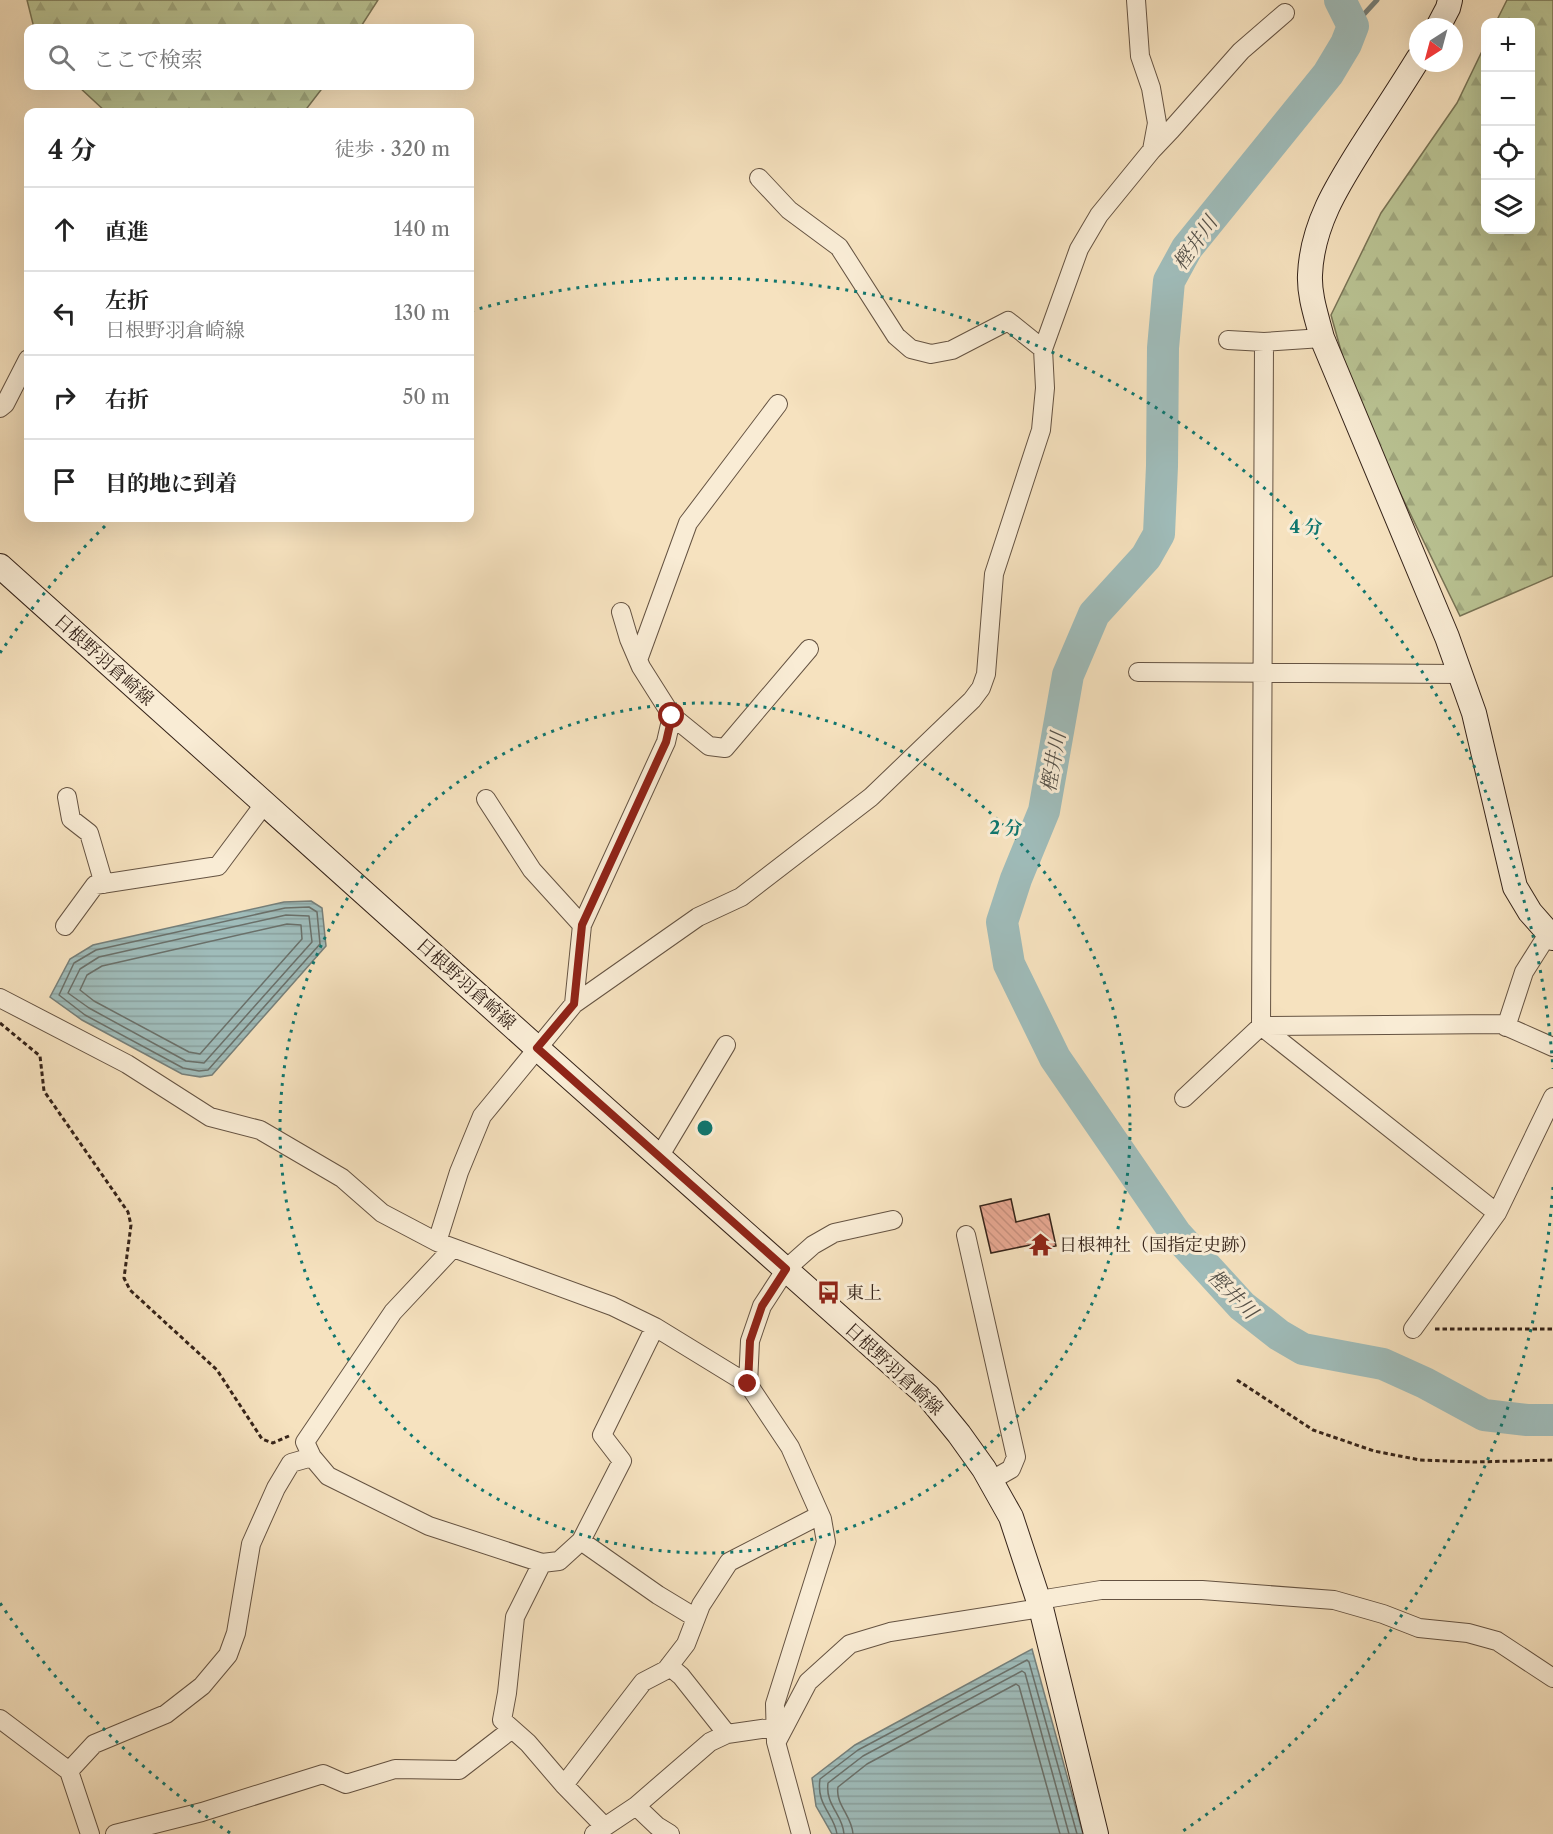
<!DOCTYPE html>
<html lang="ja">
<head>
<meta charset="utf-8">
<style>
  :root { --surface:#fff; --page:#f2f2f2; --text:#222; --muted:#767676; --line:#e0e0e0 }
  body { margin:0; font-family:"Libre Caslon Text","Noto Serif JP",serif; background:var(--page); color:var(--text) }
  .controls { position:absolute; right:18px; top:18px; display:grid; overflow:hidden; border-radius:12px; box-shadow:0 6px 24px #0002 }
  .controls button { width:54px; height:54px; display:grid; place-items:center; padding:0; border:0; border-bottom:2px solid var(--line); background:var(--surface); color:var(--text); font:30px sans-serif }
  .compass { position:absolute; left:1409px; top:18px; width:54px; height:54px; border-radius:50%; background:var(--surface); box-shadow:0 6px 24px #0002; rotate:216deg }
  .stop { position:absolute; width:18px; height:18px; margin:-14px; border:4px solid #8f2418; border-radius:50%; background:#fff }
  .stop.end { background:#8f2418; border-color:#fff; box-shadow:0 2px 6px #0008 }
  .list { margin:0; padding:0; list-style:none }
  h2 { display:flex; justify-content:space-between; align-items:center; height:78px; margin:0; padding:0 24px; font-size:26px }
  h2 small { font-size:20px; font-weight:400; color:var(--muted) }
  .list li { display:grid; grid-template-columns:39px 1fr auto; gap:18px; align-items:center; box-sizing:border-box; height:84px; padding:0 24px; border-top:2px solid var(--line) }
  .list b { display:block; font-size:22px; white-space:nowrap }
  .list p { margin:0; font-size:20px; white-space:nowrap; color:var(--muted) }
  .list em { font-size:20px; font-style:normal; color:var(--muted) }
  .icon { flex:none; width:33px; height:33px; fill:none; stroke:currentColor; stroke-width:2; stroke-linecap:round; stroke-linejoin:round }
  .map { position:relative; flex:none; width:1553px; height:1834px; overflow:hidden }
  .search { position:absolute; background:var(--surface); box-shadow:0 6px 24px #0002; left:24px; top:24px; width:450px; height:66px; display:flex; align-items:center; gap:15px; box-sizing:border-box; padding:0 21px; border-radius:12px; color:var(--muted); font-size:22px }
  .panel { position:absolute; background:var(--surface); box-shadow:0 6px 24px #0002; left:24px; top:108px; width:450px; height:414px; border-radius:12px }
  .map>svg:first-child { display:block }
  .forest { fill:url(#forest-firs); stroke:#787456; stroke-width:1.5 }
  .water { fill:url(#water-rules); stroke:#757f7a; stroke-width:1.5 }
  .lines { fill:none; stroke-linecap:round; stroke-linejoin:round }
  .shore { stroke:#6a706a; stroke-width:1.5 }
  .stream { stroke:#757f7a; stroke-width:5 }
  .river { stroke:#9fbcba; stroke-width:32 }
  .building { fill:url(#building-back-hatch); stroke:#352319; stroke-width:1.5 }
  .street-casing { stroke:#655342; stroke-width:20 }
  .secondary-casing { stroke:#352319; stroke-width:26 }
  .path { stroke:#352319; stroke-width:3; stroke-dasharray:4.5 3; stroke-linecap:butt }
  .street { stroke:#f9ecd5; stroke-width:18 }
  .secondary { stroke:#f9ecd5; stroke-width:24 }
  .route { stroke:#8f2418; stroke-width:8 }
  .ring { fill:none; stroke:#0f766e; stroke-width:3; stroke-dasharray:3 6 }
  .labels { text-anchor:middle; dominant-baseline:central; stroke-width:6; stroke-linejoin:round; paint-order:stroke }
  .street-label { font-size:18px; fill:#352319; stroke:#f9ecd5 }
  .poi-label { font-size:18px; fill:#352319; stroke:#f9ecd5; text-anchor:start }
  .water-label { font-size:20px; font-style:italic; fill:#555149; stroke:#f9ecd5 }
  .centre { fill:#0f766e; stroke:#f9ecd5; stroke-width:3 }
  .ring-label { font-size:18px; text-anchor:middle; font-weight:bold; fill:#0f766e; stroke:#f9ecd5; stroke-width:6; stroke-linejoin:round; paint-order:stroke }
</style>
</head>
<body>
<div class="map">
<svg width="1553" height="1834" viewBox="0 0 1553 1834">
  <defs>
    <pattern id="forest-firs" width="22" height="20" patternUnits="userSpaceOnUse" patternTransform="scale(1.5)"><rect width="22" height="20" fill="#bac494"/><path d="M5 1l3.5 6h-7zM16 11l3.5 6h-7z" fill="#a0a87f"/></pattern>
    <pattern id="water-rules" width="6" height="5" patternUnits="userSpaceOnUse" patternTransform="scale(1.5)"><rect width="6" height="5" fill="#9fbcba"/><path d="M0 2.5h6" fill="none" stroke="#8aa19f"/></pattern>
    <pattern id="building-back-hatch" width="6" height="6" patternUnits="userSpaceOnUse" patternTransform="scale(1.5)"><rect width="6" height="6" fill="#eaaa95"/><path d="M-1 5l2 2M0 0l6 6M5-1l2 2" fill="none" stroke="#c99280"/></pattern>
  </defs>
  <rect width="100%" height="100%" fill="#f6e2bf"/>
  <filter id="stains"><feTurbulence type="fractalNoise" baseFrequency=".00333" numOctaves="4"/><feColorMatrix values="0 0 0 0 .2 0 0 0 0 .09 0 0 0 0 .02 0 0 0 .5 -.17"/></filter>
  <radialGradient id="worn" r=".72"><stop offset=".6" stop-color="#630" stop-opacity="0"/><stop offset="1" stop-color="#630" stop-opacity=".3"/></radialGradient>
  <path class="forest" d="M27 0H378L360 28H34Z
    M1507 0H1553V576L1460 616 1389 470 1350 383 1331 315 1381 213 1457 103 1485 45 1486 230H1530V22H1496Z
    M78 86H324L304 112H106Z"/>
  <path class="water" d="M311 901 322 908 326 946 212 1075 200 1077 182 1074 82 1020 50 997 70 959 93 945 284 902Z
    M1032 1649 1083 1834H832L816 1806 812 1778 855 1745Z"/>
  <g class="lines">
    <path class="shore" d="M309 907 317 912 320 944 208 1070 199 1071 183 1068 85 1015 59 995 74 963 96 950 285 908Z
      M286 915 309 916 312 942 204 1063 186 1061 89 1008 68 993 80 969 99 957Z
      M287 924 301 925 302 939 200 1054 189 1052 94 1001 80 990 87 975 102 966Z
      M837 1834C834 1814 816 1805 820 1779L858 1750 1027 1660 1029 1662 1077 1834
      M844 1834C843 1815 825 1805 828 1783L863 1756 1022 1671 1025 1673 1069 1834
      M853 1834C852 1816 835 1804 838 1787L867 1764 1016 1684 1019 1686 1060 1834"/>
    <path class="stream" d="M1353 26 1377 0"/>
    <path class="river" d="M1340 0 1353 26 1346 44 1328 74 1187 248 1169 281 1163 348 1162 466 1159 534 1146 557 1094 614 1068 675 1044 811 1016 879 1002 922 1009 964 1055 1058 1176 1234 1242 1306 1279 1335 1303 1349 1383 1364 1425 1383 1484 1415 1527 1420H1553"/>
  </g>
  <path class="building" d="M1011 1199 1016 1222 1049 1214 1056 1246 1037 1250 1035 1244 991 1253 980 1206Z"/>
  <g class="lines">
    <defs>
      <path id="street" d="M1136 0 1140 56 1151 88 1157 123 1152 150
        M759 178 789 210 839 247 896 336 911 349 931 354 952 350 1008 321 1043 349
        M1228 340 1264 342 1322 338
        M1264 342 1261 1026 1497 1213
        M0 408 5 404 28 359
        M638 660 688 523 778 404
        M1138 672 1460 674
        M672 716 709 746 725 748 809 649
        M67 797 71 819 89 833 104 884
        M582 925 666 742 672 716 641 667 629 639 621 612
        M65 926 95 885 218 866 265 803
        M0 998 127 1064 210 1117 260 1130 342 1178 382 1213 437 1242 612 1306 655 1327 748 1384
        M574 1004 698 917 741 897 871 797 972 700 981 688 986 674 994 574 1041 430 1045 388 1043 349 1079 249 1099 215 1152 150 1171 130 1241 51 1285 13
        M1506 1027 1524 972 1548 934
        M1184 1098 1261 1026 1501 1024 1553 1047
        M659 1157 726 1045
        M966 1235 1016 1457 1011 1469 990 1481
        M437 1242 459 1172 482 1116 574 1004 582 925 532 870 486 799
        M1413 1329 1497 1213 1553 1097
        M312 1457 305 1442 393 1312 453 1248
        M581 1541 658 1595 696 1618
        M542 1563 559 1561 581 1541 622 1461 602 1435 655 1327
        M1039 1600 1101 1590H1202L1334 1600 1383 1614 1419 1628 1468 1633 1497 1641 1553 1678
        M669 1666 681 1676 727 1734
        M0 1719 69 1771 90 1834
        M777 1741 808 1682 850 1644 890 1632 1041 1608
        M69 1771 94 1744 166 1714 202 1686 228 1655 236 1633 251 1544 276 1488 291 1463 312 1457 328 1476 429 1526 542 1563 515 1617 507 1693 502 1720 528 1743 564 1785 604 1826
        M564 1785 643 1682 666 1670 686 1644 701 1605 729 1562 820 1515
        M636 1806 657 1826 670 1834
        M115 1834 202 1812 323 1774 346 1784 395 1769 459 1770 512 1729
        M594 1834 636 1806 710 1742 727 1734 776 1727
        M801 1834 776 1742 775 1704 826 1542 822 1519 790 1447 748 1384 750 1341 762 1306 786 1269 813 1245 834 1233 893 1220"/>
      <path id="secondary" d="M1438 27 1448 8 1450 0
        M1418 59C1402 85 1385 111 1368 137 1341 180 1312 222 1310 275 1309 296 1317 318 1322 338L1447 637 1474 713 1515 887 1530 912 1553 938
        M0 566 537 1048 928 1396 959 1434 984 1469 1011 1517 1041 1608 1096 1834"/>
    </defs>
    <use href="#street" class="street-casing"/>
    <use href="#secondary" class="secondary-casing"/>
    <path class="path" d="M0 1023 40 1056 44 1091 128 1212 131 1225 124 1278 130 1290 217 1370 262 1439 273 1443 289 1436
      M1435 1329H1553
      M1237 1380 1313 1430 1374 1451 1420 1460 1473 1462 1553 1460"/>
    <use href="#street" class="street"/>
    <use href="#secondary" class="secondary"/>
  </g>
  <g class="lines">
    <path class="route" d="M672 716 666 742 582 925 574 1004 537 1048 786 1269 762 1306 750 1341 748 1384"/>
  </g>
  <g class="ring">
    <circle cx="705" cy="1128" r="425"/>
    <path d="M1553 1187A850 850 0 0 1 1180 1833M230 1833A850 850 0 0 1 0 1603M0 653A850 850 0 0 1 109 522M471 311A850 850 0 0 1 1553 1069"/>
  </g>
  <defs>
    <symbol id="temple-bare" viewBox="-9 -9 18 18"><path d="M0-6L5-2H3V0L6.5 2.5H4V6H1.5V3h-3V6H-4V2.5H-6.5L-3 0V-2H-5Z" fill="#8f2418" stroke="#f9ecd5" stroke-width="2.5" paint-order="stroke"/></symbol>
    <symbol id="bus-bare" viewBox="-9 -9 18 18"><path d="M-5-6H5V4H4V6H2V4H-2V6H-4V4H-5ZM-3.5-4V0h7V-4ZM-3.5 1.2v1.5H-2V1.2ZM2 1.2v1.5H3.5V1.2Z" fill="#8f2418" stroke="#f9ecd5" stroke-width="2.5" paint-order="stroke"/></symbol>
  </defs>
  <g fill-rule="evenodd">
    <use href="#temple-bare" x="1024" y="1228" width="33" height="33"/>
    <use href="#bus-bare" x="812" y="1276" width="33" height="33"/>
  </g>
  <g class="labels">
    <g class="street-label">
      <text transform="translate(104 660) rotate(42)">日根野羽倉崎線</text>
      <text transform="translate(466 984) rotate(42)">日根野羽倉崎線</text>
      <text transform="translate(894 1369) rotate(43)">日根野羽倉崎線</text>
    </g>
    <g class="poi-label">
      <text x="1059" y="1245">日根神社（国指定史跡）</text>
      <text x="846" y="1293">東上</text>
    </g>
    <g class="water-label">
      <text transform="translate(1195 243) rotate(-55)">樫井川</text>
      <text transform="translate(1053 762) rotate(-80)">樫井川</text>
      <text transform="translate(1233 1294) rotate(45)">樫井川</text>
    </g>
  </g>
  <circle cx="705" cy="1128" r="9" class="centre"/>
  <g class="ring-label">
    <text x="1306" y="533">4 分</text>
    <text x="1006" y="834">2 分</text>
  </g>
  <rect width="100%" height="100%" filter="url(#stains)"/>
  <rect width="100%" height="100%" fill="url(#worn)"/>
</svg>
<div class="controls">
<button>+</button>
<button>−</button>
<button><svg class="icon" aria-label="locate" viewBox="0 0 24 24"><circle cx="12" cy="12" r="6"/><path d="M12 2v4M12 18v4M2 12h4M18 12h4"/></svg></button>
<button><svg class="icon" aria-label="layers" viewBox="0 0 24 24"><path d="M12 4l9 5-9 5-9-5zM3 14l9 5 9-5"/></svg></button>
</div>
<svg class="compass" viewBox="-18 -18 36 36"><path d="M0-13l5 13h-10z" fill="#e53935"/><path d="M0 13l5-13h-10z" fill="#767676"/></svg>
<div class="stop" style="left:672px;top:716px"></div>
<div class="stop end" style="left:748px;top:1384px"></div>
<div class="search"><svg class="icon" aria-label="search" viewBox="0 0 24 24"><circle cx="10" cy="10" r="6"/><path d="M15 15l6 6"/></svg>ここで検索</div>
<section class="panel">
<h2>4 分<small>徒歩 · 320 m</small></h2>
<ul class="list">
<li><svg class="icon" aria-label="ahead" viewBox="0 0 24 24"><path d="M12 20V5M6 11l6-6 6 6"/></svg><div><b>直進</b></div><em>140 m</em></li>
<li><svg class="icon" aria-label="left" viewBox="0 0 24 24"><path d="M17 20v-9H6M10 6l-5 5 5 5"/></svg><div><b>左折</b><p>日根野羽倉崎線</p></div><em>130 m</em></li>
<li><svg class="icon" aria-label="right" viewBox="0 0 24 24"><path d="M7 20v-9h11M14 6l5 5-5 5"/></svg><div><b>右折</b></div><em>50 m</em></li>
<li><svg class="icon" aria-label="arrive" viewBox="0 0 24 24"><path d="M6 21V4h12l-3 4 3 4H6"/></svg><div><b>目的地に到着</b></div></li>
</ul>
</section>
</div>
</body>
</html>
